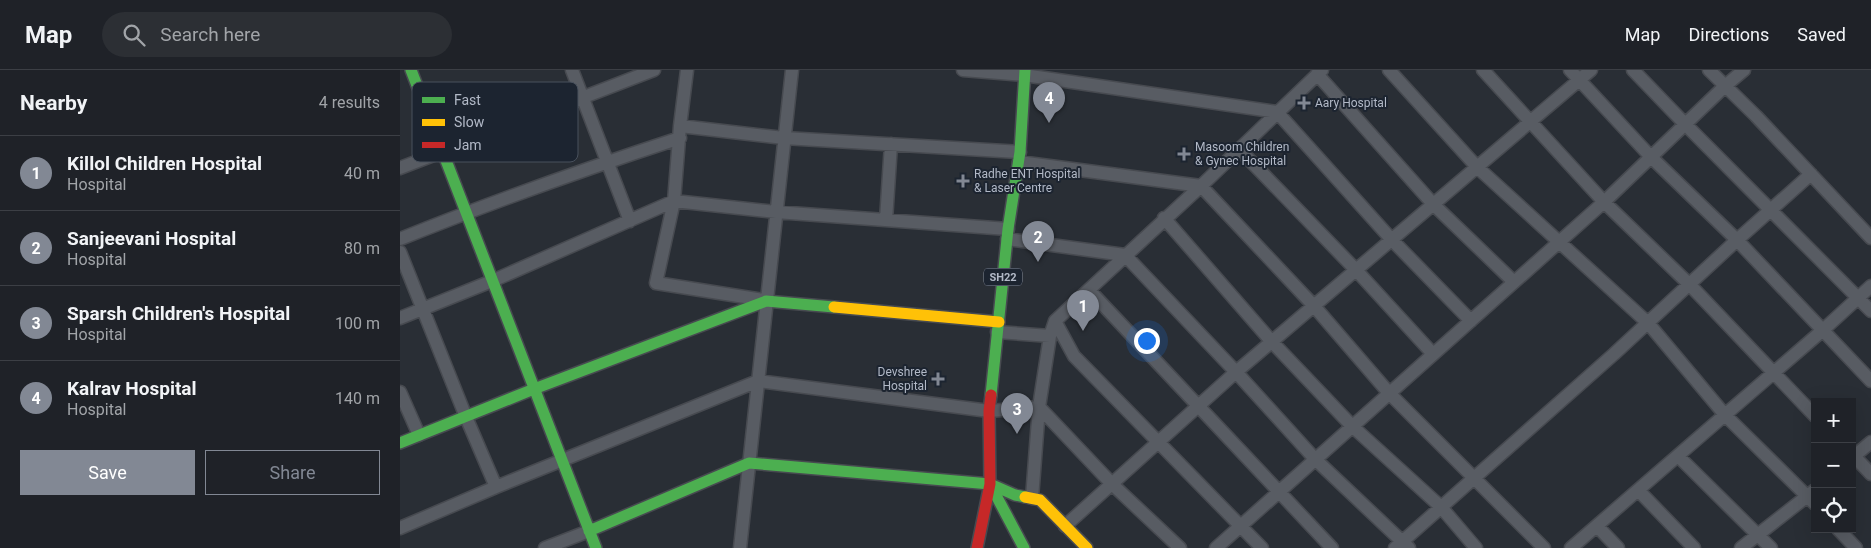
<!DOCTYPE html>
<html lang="en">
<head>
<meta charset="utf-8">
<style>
  :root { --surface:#1f2228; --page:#2c2f34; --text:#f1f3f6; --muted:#a1a4a8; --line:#3c3f45; --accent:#828894 }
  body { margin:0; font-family:Roboto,sans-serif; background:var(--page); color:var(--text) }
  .controls { position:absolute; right:15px; bottom:15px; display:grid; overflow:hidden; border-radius:0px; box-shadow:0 5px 20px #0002 }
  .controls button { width:45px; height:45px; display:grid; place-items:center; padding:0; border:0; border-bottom:1px solid var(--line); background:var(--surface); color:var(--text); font:25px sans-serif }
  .you { position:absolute; left:746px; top:270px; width:18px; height:18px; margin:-12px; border:4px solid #fff; border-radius:50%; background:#1a73e8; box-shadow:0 0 0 8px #1a73e833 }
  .badge { display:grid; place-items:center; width:32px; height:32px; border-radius:50%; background:var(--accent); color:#fff; font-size:16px; font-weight:700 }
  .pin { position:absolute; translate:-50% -41px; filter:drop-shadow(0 1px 2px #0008) }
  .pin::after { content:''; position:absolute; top:26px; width:18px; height:15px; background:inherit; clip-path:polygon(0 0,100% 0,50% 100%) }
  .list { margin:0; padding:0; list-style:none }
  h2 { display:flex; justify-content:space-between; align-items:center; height:65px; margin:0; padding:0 20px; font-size:21px }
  h2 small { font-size:16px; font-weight:400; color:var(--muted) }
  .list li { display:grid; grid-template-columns:32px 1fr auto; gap:15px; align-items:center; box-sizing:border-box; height:75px; padding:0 20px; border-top:1px solid var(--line) }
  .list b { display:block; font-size:19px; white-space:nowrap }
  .list p { margin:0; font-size:16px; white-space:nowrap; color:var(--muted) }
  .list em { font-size:16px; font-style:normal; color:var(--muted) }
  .actions { display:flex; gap:10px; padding:15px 20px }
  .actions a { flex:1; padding:11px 0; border:1px solid var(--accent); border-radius:0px; text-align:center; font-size:18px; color:var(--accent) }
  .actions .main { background:var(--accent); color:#fff }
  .icon { flex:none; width:28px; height:28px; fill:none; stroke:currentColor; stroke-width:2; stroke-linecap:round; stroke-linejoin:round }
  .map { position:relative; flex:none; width:1471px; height:478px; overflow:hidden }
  header { display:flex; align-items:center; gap:30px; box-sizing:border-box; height:70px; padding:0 25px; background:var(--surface); border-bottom:1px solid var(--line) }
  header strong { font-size:24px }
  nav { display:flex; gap:28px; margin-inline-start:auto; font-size:18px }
  .search { width:350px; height:45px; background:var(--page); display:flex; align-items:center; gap:12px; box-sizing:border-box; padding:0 18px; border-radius:28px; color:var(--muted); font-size:19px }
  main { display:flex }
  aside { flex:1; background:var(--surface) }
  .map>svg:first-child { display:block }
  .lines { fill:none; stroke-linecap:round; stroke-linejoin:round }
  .street-casing { stroke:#474a50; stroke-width:15 }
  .fast-casing { stroke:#474a50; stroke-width:14 }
  .slow-casing { stroke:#474a50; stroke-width:14 }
  .jam-casing { stroke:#474a50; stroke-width:14 }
  .street { stroke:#585c63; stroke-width:12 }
  .fast { stroke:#4caf50; stroke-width:11 }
  .slow { stroke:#ffc107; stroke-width:11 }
  .jam { stroke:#c62828; stroke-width:11 }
  .poi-dot { fill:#828894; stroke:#1c2430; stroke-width:2 }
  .labels { text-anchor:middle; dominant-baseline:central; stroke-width:4; stroke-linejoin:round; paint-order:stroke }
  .shield { fill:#1c2430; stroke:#858c9a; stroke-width:1 }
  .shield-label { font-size:11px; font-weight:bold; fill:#b2b9c7 }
  .poi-label { font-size:12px; fill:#b2b9c7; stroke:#1c2430; text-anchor:start }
  .key { fill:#1c2430; stroke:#49515d; stroke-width:1 }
  .key-label { font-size:14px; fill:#b2b9c7 }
</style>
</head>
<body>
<header>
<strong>Map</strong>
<div class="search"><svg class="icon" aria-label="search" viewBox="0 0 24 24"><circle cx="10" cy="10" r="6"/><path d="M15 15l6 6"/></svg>Search here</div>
<nav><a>Map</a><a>Directions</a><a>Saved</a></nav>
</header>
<main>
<aside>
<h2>Nearby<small>4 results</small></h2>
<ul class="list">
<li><span class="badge">1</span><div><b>Killol Children Hospital</b><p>Hospital</p></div><em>40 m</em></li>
<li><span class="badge">2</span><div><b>Sanjeevani Hospital</b><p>Hospital</p></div><em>80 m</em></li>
<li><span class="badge">3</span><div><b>Sparsh Children's Hospital</b><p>Hospital</p></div><em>100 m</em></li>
<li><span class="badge">4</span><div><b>Kalrav Hospital</b><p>Hospital</p></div><em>140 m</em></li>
</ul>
<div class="actions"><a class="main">Save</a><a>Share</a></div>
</aside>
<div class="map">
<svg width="1471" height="478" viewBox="0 0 1471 478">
  <rect width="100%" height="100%" fill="#292e35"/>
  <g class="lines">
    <defs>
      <path id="street" d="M172 0 230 151
        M563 0 624 5 877 42 992 170 1071 251
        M989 0 1077 97 1248 253 1325 345 1415 434
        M1083 0 1204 132 1289 214 1415 346
        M1170 0 1251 87 1337 170 1471 311
        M1233 0 1286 55 1471 241
        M1309 0 1356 46 1471 168
        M917 4 1033 134 1114 212
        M280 56 287 0
        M839 79 956 200 1033 284
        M619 92 801 116 914 236 989 323 1144 478
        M0 98 254 0
        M764 148 872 272 952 356 1041 437 1076 478
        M486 150 491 74
        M0 169C92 132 185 99 280 68
        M607 169 725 185 836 302 915 389 1009 478
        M0 182 66 347 96 417 358 311 589 341 639 337 712 414 780 478
        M689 220 932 478
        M364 230 256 213 274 131 280 56 384 68 620 82
        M0 248 92 211 274 131 376 142 608 159
        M655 251 674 286 862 478
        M597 262 650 266
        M0 322 19 365
        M1452 384 1471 404
        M1278 386 1371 478
        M1452 388 1471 372
        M1238 420 1294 478
        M632 428 639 337 650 266 655 251 801 116 922 0
        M665 456 836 302 1191 0
        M1197 456 1218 478
        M0 458 96 417
        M1438 459 1456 478
        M145 478 189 461
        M340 478 392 0
        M816 478 1204 132 1325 16 1344 0
        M995 478 1214 284 1337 170 1411 104
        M1171 478 1423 260 1471 216
        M1341 478 1415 420"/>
      <path id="fast" d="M11 0 196 478
        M591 325 608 159 620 82 625 0
        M0 373 134 319 366 231 434 237
        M590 414 624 478
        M189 461 349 393 590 414 615 425 625 427"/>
      <path id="slow" d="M434 237 599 252
        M625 427 640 430 687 478"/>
      <path id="jam" d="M577 478 590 414 589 341 591 325"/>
    </defs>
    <use href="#street" class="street-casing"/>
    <use href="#fast" class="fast-casing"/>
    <use href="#slow" class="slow-casing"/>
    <use href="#jam" class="jam-casing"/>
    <use href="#street" class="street"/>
    <use href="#fast" class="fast"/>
    <use href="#slow" class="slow"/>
    <use href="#jam" class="jam"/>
  </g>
  <g class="poi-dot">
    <path d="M901.5 25.5h5v5h5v5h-5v5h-5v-5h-5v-5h5z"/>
    <path d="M781.5 76.5h5v5h5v5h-5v5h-5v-5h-5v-5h5z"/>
    <path d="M560.5 103.5h5v5h5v5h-5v5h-5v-5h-5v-5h5z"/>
    <path d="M535.5 301.5h5v5h5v5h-5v5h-5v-5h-5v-5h5z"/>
  </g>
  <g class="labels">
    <rect class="shield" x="584" y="198.5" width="38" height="17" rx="4"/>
    <g class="shield-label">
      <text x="603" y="207">SH22</text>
    </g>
    <g class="poi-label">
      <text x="915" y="33">Aary Hospital</text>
      <text x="795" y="77">Masoom Children<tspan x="795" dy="14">&amp; Gynec Hospital</tspan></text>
      <text x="574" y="104">Radhe ENT Hospital<tspan x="574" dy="14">&amp; Laser Centre</tspan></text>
      <text x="527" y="302" text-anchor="end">Devshree<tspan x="527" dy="14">Hospital</tspan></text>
    </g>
  </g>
  <rect x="12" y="12" width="166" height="80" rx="8" class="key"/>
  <rect x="22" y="27" width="23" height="6" fill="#4caf50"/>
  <rect x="22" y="49" width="23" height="7" fill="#ffc107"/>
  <rect x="22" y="72" width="23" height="6" fill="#c62828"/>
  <g class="key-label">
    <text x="54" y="35">Fast</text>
    <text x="54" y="57">Slow</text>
    <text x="54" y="80">Jam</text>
  </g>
</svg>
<div class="controls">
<button>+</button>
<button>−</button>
<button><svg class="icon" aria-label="locate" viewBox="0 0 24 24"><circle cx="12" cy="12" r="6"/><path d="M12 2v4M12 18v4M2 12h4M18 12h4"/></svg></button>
</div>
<div class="you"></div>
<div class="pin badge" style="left:683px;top:261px">1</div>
<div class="pin badge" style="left:638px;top:192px">2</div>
<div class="pin badge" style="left:617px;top:364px">3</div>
<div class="pin badge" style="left:649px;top:53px">4</div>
</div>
</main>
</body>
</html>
